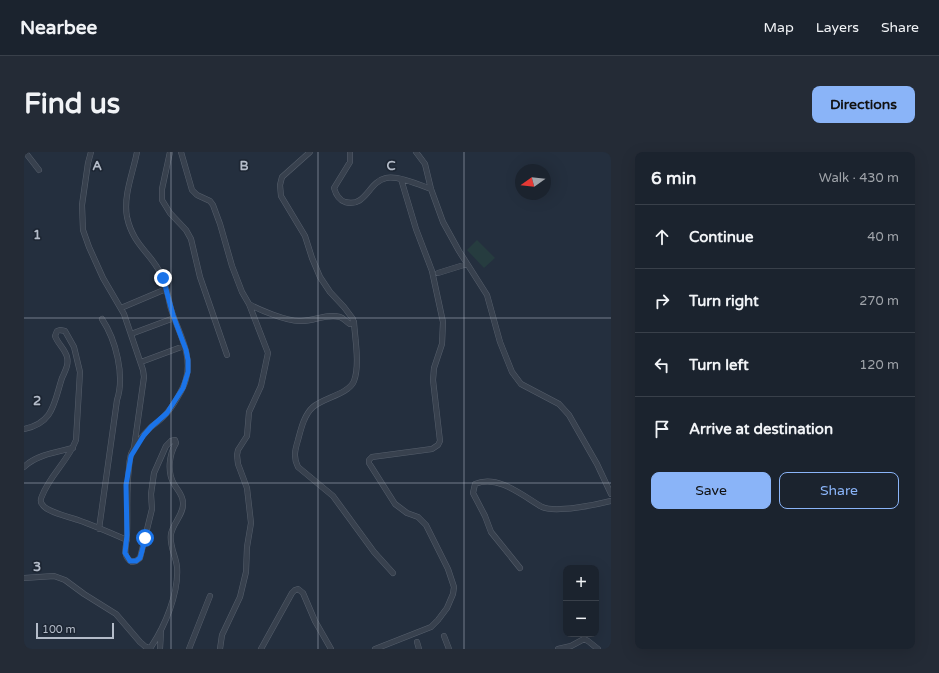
<!DOCTYPE html>
<html lang="en">
<head>
<meta charset="utf-8">
<style>
  :root { --surface:#1b232e; --page:#242b36; --text:#f1f3f6; --muted:#a0a4aa; --line:#39404a; --accent:#8ab4f8 }
  body { margin:0; font-family:"Varela Round",sans-serif; background:var(--page); color:var(--text) }
  .controls { position:absolute; right:12px; bottom:12px; display:grid; overflow:hidden; border-radius:8px; box-shadow:0 4px 16px #0002 }
  .controls button { width:36px; height:36px; display:grid; place-items:center; padding:0; border:0; border-bottom:1px solid var(--line); background:var(--surface); color:var(--text); font:20px sans-serif }
  .compass { position:absolute; left:491px; top:12px; width:36px; height:36px; border-radius:50%; background:var(--surface); box-shadow:0 4px 16px #0002; rotate:255deg }
  .scale { position:absolute; left:12px; bottom:10px; width:78px; box-sizing:border-box; padding-left:4px; border:2px solid #b4bcc9; border-top:0; font-size:11px; line-height:14px; white-space:nowrap; color:#b4bcc9; -webkit-text-stroke:3px #1d2633; paint-order:stroke }
  .stop { position:absolute; width:12px; height:12px; margin:-9px; border:3px solid #1a73e8; border-radius:50%; background:#fff }
  .stop.end { background:#1a73e8; border-color:#fff; box-shadow:0 1px 4px #0008 }
  .list { margin:0; padding:0; list-style:none }
  h2 { display:flex; justify-content:space-between; align-items:center; height:52px; margin:0; padding:0 16px; font-size:17px }
  h2 small { font-size:13px; font-weight:400; color:var(--muted) }
  .list li { display:grid; grid-template-columns:26px 1fr auto; gap:12px; align-items:center; box-sizing:border-box; height:64px; padding:0 16px; border-top:1px solid var(--line) }
  .list b { display:block; font-size:15px; white-space:nowrap }
  .list em { font-size:13px; font-style:normal; color:var(--muted) }
  .actions { display:flex; gap:8px; padding:12px 16px }
  .actions a { flex:1; padding:9px 0; border:1px solid var(--accent); border-radius:8px; text-align:center; font-size:14px; color:var(--accent) }
  .actions .main { background:var(--accent); color:#111 }
  .icon { flex:none; width:22px; height:22px; fill:none; stroke:currentColor; stroke-width:2; stroke-linecap:round; stroke-linejoin:round }
  .map { position:relative; flex:none; width:587px; height:497px; overflow:hidden; border-radius:8px }
  header { display:flex; align-items:center; gap:24px; box-sizing:border-box; height:56px; padding:0 20px; background:var(--surface); border-bottom:1px solid var(--line) }
  header strong { font-size:19px }
  nav { display:flex; gap:22px; margin-inline-start:auto; font-size:14px }
  .intro { display:flex; align-items:center; justify-content:space-between; box-sizing:border-box; height:96px; padding:0 24px }
  h1 { margin:0; font-size:28px }
  .button { padding:10px 18px; border-radius:8px; background:var(--accent); color:#111; font-size:14px; font-weight:700 }
  main { display:flex; gap:24px; padding:0 24px }
  aside { flex:1; background:var(--surface); border-radius:8px; box-shadow:0 4px 16px #0002 }
  .map>svg:first-child { display:block }
  .green { fill:#263c3f }
  .lines { fill:none; stroke-linecap:round; stroke-linejoin:round }
  .minor-casing { stroke:#565f6c; stroke-width:6 }
  .minor { stroke:#38414e; stroke-width:5 }
  .route { stroke:#1a73e8; stroke-width:5 }
  .grid { fill:none; stroke:#b4bcc9; stroke-width:1; stroke-opacity:0.55 }
  .grid-label { font-size:13px; text-anchor:middle; font-weight:bold; fill:#b4bcc9; stroke:#1d2633; stroke-width:3.5; stroke-linejoin:round; paint-order:stroke }
</style>
</head>
<body>
<header>
<strong>Nearbee</strong>
<nav><a>Map</a><a>Layers</a><a>Share</a></nav>
</header>
<div class="intro"><h1>Find us</h1><a class="button">Directions</a></div>
<main>
<div class="map">
<svg width="587" height="497" viewBox="0 0 587 497">
  <rect width="100%" height="100%" fill="#242f3e"/>
  <path class="green" d="M453 88 471 106 460 116 443 98Z"/>
  <g class="lines">
    <defs>
      <path id="minor" d="M1 0 15 18
        M67 0 64 11 58 53 59 78 65 95 79 126 100 162 119 218 120 225 110 296
        M146 0 138 37V48L146 61 162 78 167 87 176 125 203 203
        M157 0 168 38 173 43 186 49 189 53 196 72 208 114 218 140 225 152 244 201 237 234 225 260 223 284 214 298 213 303 214 312 223 336 227 371 223 395 222 420 216 445 198 483 196 497
        M326 0V10L310 36C312 43 315 48 321 50 342 56 344 30 362 26 373 23 396 33 407 37
        M392 0 401 12 407 37 419 70 435 99 463 143 476 190 488 220 497 232 535 252 545 263 573 312 587 342
        M414 121 443 112
        M225 152C235 158 263 169 275 169 289 170 302 161 316 165 320 166 322 170 326 172L329 171V167L320 155 306 140 296 125 288 106 281 84 257 44 256 33 258 25 286 0
        M97 156 142 137
        M330 170C331 187 336 213 330 229 325 242 299 246 289 255 280 263 277 277 274 288 271 298 269 305 274 315L309 344 350 400 369 421
        M107 182 150 166
        M117 210 160 194
        M0 277C30 271 30 250 38 226 41 219 45 213 43 205 41 197 34 192 31 184L33 179 36 178 41 179 50 195 56 220 52 288C44 309 26 323 18 344 17 346 16 350 18 352 22 360 46 365 54 368 71 374 87 381 103 388
        M0 315C12 303 33 300 49 296
        M75 377 93 248C101 224 92 188 78 167
        M496 416 467 380 461 364 449 341 451 332C474 322 499 344 518 355 531 361 572 353 587 349
        M0 426 30 424 41 428 60 442 92 462 116 490 123 496 127 495C141 474 155 441 153 415 152 404 145 394 147 382 149 371 160 362 159 351 159 343 154 339 150 332 143 320 145 303 152 291L151 288 147 289 142 294 130 321 127 342 128 357 116 406 112 409 108 410C97 404 103 393 103 383 104 360 102 339 105 316 105 312 106 306 107 302 111 292 120 282 127 275 132 271 137 268 141 263 148 256 160 236 162 227 169 202 154 180 147 157 144 146 143 133 137 122 126 100 109 93 103 65 99 44 109 21 113 0
        M420 484 425 497
        M393 490 395 497
        M136 497 137 480
        M165 497 186 444
        M237 497 268 441 271 438 274 437 279 441 291 469 307 497
        M351 497 407 475 414 468 423 456 429 442 430 435 424 417 402 373 394 365 383 361 371 352 345 311V308L348 305 408 297 414 293 416 289 409 228 410 216 418 192 419 170 408 119 392 77 377 27
        M534 497 547 494 560 487 564 489 574 497"/>
    </defs>
    <use href="#minor" class="minor-casing"/>
    <use href="#minor" class="minor"/>
  </g>
  <g class="lines">
    <path class="route" d="M121 386 118 399 116 406 112 409H106L101 401 103 383 102 333 107 304 120 283 127 275 143 261 159 236 164 220V208L162 198 149 163 139 126"/>
  </g>
  <path class="grid" d="M147 0V497M294 0V497M440 0V497M0 166H587M0 331H587"/>
  <g class="grid-label">
    <text x="73" y="18">A</text>
    <text x="220" y="18">B</text>
    <text x="367" y="18">C</text>
    <text x="13" y="87">1</text>
    <text x="13" y="253">2</text>
    <text x="13" y="419">3</text>
  </g>
</svg>
<div class="controls">
<button>+</button>
<button>−</button>
</div>
<svg class="compass" viewBox="-18 -18 36 36"><path d="M0-13l5 13h-10z" fill="#e53935"/><path d="M0 13l5-13h-10z" fill="#a0a4aa"/></svg>
<div class="scale">100 m</div>
<div class="stop" style="left:121px;top:386px"></div>
<div class="stop end" style="left:139px;top:126px"></div>
</div>
<aside>
<h2>6 min<small>Walk · 430 m</small></h2>
<ul class="list">
<li><svg class="icon" aria-label="ahead" viewBox="0 0 24 24"><path d="M12 20V5M6 11l6-6 6 6"/></svg><div><b>Continue</b></div><em>40 m</em></li>
<li><svg class="icon" aria-label="right" viewBox="0 0 24 24"><path d="M7 20v-9h11M14 6l5 5-5 5"/></svg><div><b>Turn right</b></div><em>270 m</em></li>
<li><svg class="icon" aria-label="left" viewBox="0 0 24 24"><path d="M17 20v-9H6M10 6l-5 5 5 5"/></svg><div><b>Turn left</b></div><em>120 m</em></li>
<li><svg class="icon" aria-label="arrive" viewBox="0 0 24 24"><path d="M6 21V4h12l-3 4 3 4H6"/></svg><div><b>Arrive at destination</b></div></li>
</ul>
<div class="actions"><a class="main">Save</a><a>Share</a></div>
</aside>
</main>
</body>
</html>
